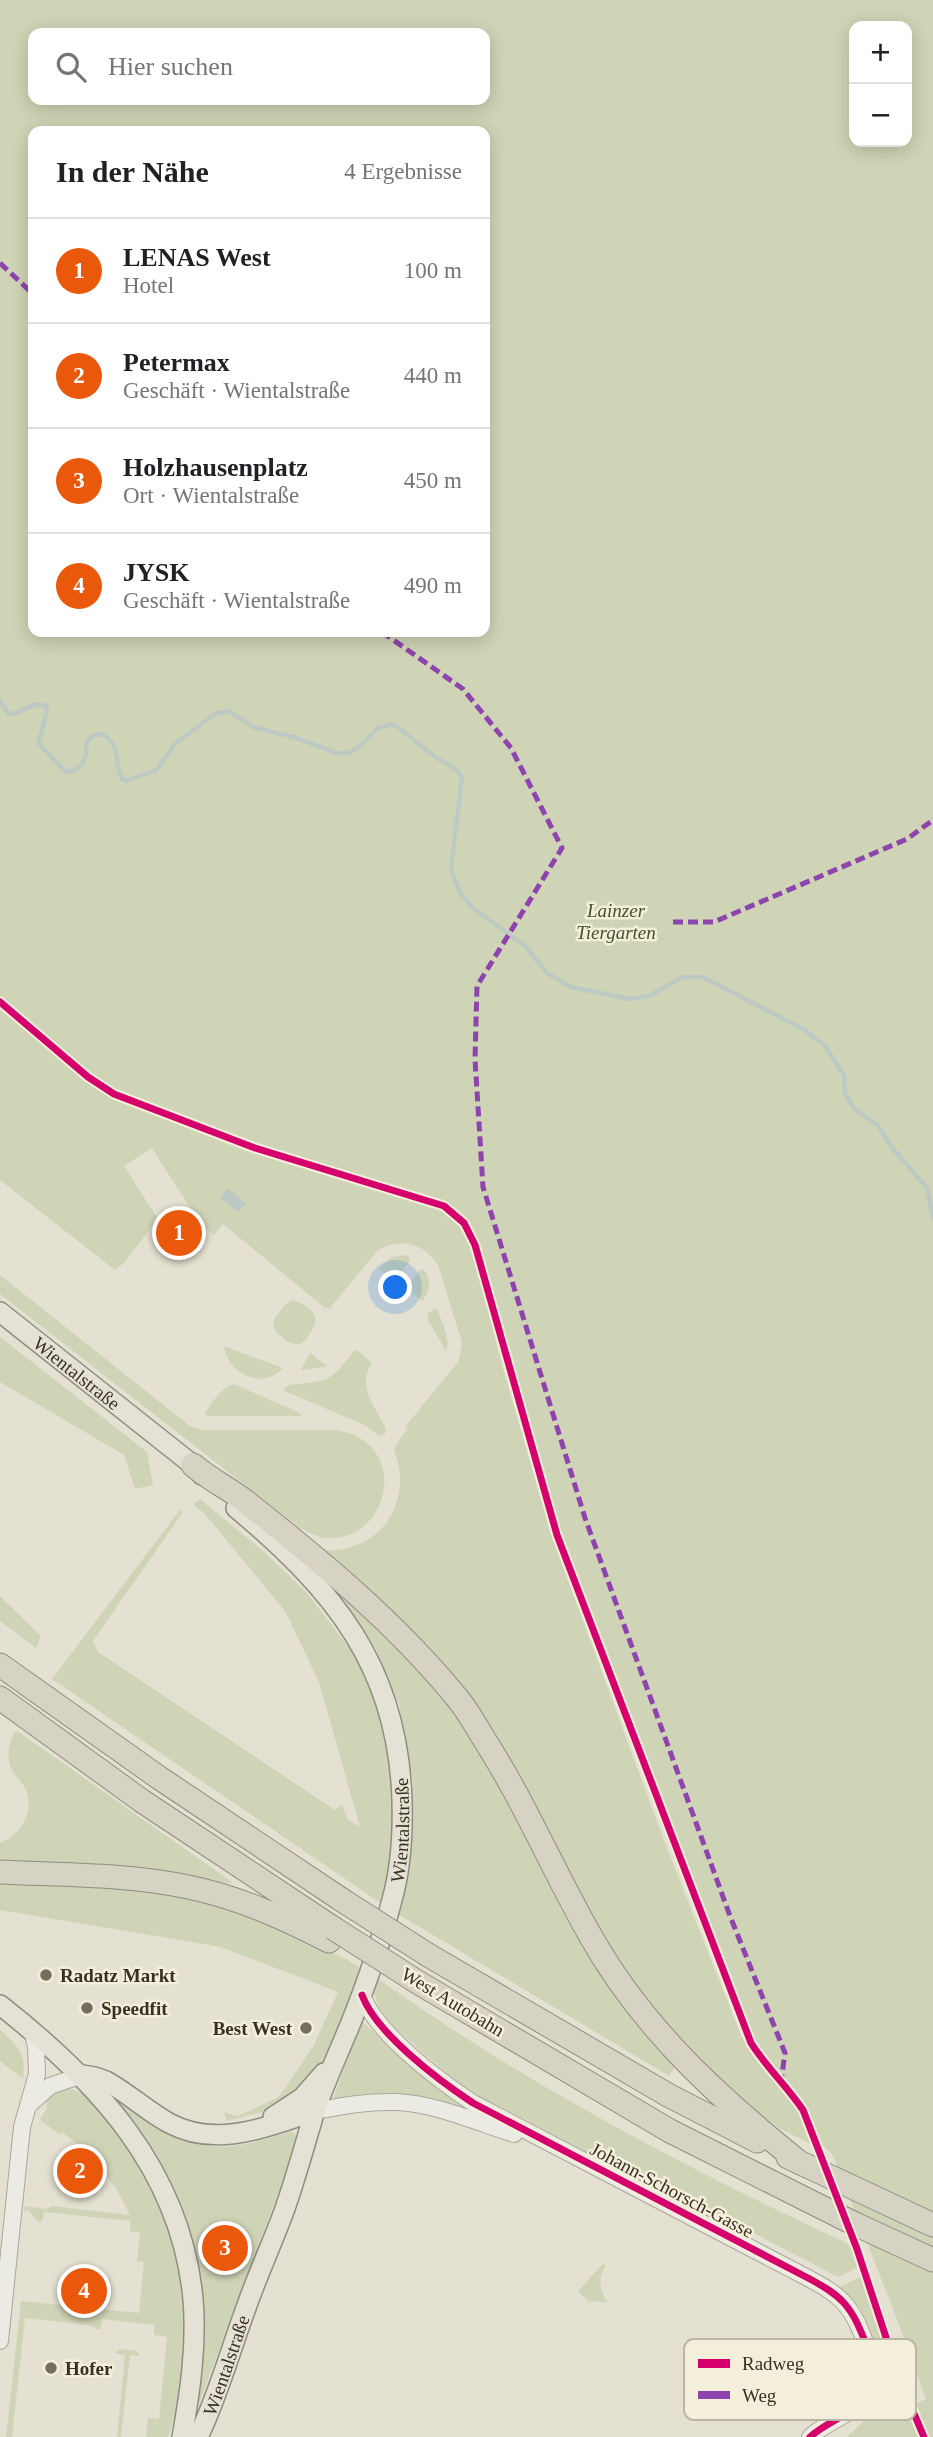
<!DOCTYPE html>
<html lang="de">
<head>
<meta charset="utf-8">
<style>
  :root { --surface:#fff; --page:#f6f6f6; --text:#202124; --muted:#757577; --line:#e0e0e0; --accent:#ea580c }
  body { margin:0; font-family:Georgia,serif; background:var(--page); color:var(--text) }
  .controls { position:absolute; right:21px; top:21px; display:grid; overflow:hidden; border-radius:14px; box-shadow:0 4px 18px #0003 }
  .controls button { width:63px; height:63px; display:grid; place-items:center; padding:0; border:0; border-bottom:2px solid var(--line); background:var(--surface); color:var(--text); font:35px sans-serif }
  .you { position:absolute; left:396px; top:1288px; width:24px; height:24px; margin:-18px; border:5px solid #fff; border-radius:50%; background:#1a73e8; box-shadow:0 0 0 10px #1a73e833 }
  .badge { display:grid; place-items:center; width:46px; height:46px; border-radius:50%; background:var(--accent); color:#fff; font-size:23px; font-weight:700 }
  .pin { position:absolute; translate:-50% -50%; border:4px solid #fff; box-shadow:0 2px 7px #0006 }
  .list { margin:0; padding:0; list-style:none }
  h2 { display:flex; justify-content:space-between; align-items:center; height:91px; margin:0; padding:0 28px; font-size:30px }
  h2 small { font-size:23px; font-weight:400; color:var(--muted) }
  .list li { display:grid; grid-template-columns:46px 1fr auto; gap:21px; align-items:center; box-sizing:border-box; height:105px; padding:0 28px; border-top:2px solid var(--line) }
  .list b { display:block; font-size:26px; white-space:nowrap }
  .list p { margin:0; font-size:23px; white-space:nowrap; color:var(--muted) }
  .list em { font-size:23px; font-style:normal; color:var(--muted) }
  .icon { flex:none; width:38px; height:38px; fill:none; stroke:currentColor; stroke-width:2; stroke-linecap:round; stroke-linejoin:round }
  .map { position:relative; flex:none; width:933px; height:2437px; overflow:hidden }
  .search { position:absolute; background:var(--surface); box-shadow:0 4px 18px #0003; left:28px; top:28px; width:462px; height:77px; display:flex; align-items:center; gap:18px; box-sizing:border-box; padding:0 24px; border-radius:14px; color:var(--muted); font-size:26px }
  .panel { position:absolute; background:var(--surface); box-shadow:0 4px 18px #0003; left:28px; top:126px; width:462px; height:511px; border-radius:14px }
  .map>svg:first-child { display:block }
  .green { fill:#d0d4b6; fill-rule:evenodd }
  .water { fill:#bccac3 }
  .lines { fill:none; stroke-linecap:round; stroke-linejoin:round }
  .stream { stroke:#bccac3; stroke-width:4.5 }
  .minor-casing { stroke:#aaa69a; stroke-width:18 }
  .major-casing { stroke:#8f8c81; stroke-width:22 }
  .highway-casing { stroke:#8f8c81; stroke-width:25 }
  .minor { stroke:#ecebe3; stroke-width:16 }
  .major { stroke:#e4e1d5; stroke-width:19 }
  .highway { stroke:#d6d2c4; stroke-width:23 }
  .highway-bridge-casing { stroke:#8f8c81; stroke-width:25; stroke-linecap:butt }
  .highway-bridge { stroke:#d6d2c4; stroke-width:23 }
  .quiet { stroke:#8e44ad; stroke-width:5; stroke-dasharray:10 5; stroke-linecap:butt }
  .cycleway-casing { stroke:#f3efda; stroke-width:11 }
  .cycleway { stroke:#d6006c; stroke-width:7 }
  .poi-dot { fill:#756e60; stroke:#f3efda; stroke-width:2.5 }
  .labels { text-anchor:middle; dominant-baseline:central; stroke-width:5; stroke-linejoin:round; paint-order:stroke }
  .park-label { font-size:19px; font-style:italic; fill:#44532b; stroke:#f3efda }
  .street-label { font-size:19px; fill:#393023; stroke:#f3efda }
  .poi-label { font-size:19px; font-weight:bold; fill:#393023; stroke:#f3efda; text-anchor:start }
  .key { fill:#f3efda; stroke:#bbb6a3; stroke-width:2 }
  .key-label { font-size:19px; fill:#393023 }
</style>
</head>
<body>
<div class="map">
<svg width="933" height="2437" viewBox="0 0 933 2437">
  <rect width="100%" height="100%" fill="#e4e1d2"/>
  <path class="green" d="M0 0H933V2437H847L892 2394 898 2412 926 2399 898 2322 833 2155 809 2133 811 2144 781 2129 748 2105 713 2075 638 1992 594 1923 528 1794 317 1550C364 1555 401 1525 400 1476 400 1467 396 1457 394 1449L408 1427H405L458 1362 462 1344 460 1336 438 1265C423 1243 402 1237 378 1250L330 1308H325L223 1224 214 1235 199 1222 152 1148 124 1166 158 1219 124 1263 115 1270 0 1180V1006L86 1080 112 1097 256 1152 436 1207 447 1213 462 1226 472 1246 502 1365 551 1534 663 1838 742 2038 759 2052 561 1537 479 1244C471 1224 460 1212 441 1201L257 1145 116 1092 90 1074 0 998ZM854 26H907V142H854ZM33 33H485V100H33ZM33 131H485V632H33Z
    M405 1255 408 1256 410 1261 395 1279 378 1269 392 1257Z
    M423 1269C432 1278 430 1292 422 1301L406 1288 420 1270Z
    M0 1275 190 1426 202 1430H337C344 1432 352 1433 358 1437 408 1464 381 1544 325 1538 317 1537 308 1532 300 1528L0 1294Z
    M293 1300C312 1306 323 1317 309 1335 307 1338 305 1341 302 1343 294 1349 273 1333 273 1324 273 1319 278 1314 281 1310 285 1305 287 1302 293 1300Z
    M436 1308 438 1311C442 1323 451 1339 446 1351L428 1320 427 1314Z
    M0 1337 147 1452 153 1485 135 1489 124 1455 0 1382Z
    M224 1346 283 1368C262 1391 227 1373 224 1346Z
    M357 1350 372 1363C356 1386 375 1407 386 1428L385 1434 379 1436 365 1425 284 1391 285 1387 289 1385C328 1380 329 1384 353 1352Z
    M310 1353 326 1365 325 1367 301 1370Z
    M234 1384 300 1413 302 1416H208L205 1414C211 1403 222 1387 234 1384Z
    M200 1499 261 1549 306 1592 362 1664 375 1694 393 1761 394 1837 382 1904 52 1679 180 1510 183 1512 93 1641 98 1652 335 1810 342 1804 347 1819 360 1827 319 1682 285 1611 205 1514 193 1504Z
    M338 1593 404 1653 450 1708 490 1769 581 1941 623 2007 675 2067 669 2076 398 1914 412 1845 413 1781 399 1705 375 1647Z
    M0 1596 41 1636 36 1648 0 1621Z
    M16 1730 232 1882 231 1884 179 1874 0 1861V1843C21 1834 34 1813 26 1790 24 1784 19 1781 16 1776 5 1762 7 1745 16 1730Z
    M0 1881 130 1888 186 1897 236 1909 346 1959 362 1969 338 2035 322 2066 288 2099 262 2112 227 2121 224 2112 238 2116 277 2098 284 2090 314 2045 338 1992 221 1947 0 1910Z
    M377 1978C524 2083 687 2169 851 2245L857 2268 838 2277 657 2183H652L647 2187 494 2108 461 2086 388 2022 377 2004 374 1990Z
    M361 2021 434 2082 484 2116C427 2096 392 2085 332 2102Z
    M0 2030C19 2046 26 2054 23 2079L0 2061Z
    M63 2088C90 2089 108 2118 121 2138 132 2154 145 2170 153 2188 189 2265 196 2356 168 2437H146L148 2418 159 2419 167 2337 154 2335V2325L102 2319 100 2330 88 2325 25 2318 12 2437H6L21 2301 139 2313 144 2262 137 2261 140 2233 130 2231V2221L44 2212 42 2222 37 2221 29 2211H24L25 2206 46 2209 52 2206 130 2215 117 2190 89 2153 62 2132 61 2135 40 2120 47 2108 46 2101 55 2091Z
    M111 2094C186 2144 200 2163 291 2131L299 2138 197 2409H196L198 2284Z
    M603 2264 606 2266C597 2277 600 2292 608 2303L592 2301 590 2303 578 2291Z
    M861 2277 865 2282 886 2344 884 2350 878 2353 860 2308 839 2287Z
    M120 2349 136 2351 140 2356 130 2355 121 2437H117L125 2355 115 2353Z"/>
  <path class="water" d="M228 1188 246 1203 238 1212 220 1198Z"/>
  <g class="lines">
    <path class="stream" d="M0 701 9 714C23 714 32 700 46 706L47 712 38 743 65 771 70 772C72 771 80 766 81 765 93 752 76 737 103 734 122 747 113 760 122 779L126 781 156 770 176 743 215 714 229 711 253 727 296 738 337 753H349L360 746 378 728 392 724C409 733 419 746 434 756 445 764 454 765 462 777L451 869 460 893 474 909 524 945 547 973 571 987 630 999 649 996 683 977H703L805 1030 825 1046 844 1075 845 1095 854 1108 878 1126 894 1150 927 1188 933 1217"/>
    <defs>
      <path id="minor" d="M362 1995C376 2033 438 2080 473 2103L808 2278C821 2285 834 2292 844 2303 862 2323 882 2376 863 2399 849 2416 825 2423 810 2437
        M29 2105 50 2086 82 2075
        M315 2111C342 2106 369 2101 397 2102 436 2104 476 2122 514 2134
        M0 2341 22 2127 37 2074 36 2047 32 2030"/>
      <g id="major">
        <path id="s1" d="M0 1312 193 1465 202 1475"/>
        <path d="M0 2005C97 2081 181 2170 193 2299 197 2345 190 2392 182 2437"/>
        <path d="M82 2075 95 2077 106 2081C128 2093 147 2111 169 2123 217 2149 268 2126 315 2111"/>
        <path d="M273 2117 302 2098 324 2073"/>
        <path id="s2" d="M198 2437C218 2396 230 2351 246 2308 257 2276 271 2246 283 2214 295 2181 304 2147 314 2114 324 2084 338 2054 350 2025 366 1985 381 1942 392 1900 401 1868 403 1834 402 1800 398 1667 334 1590 236 1508"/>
      </g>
      <path id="highway" d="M193 1465C209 1479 228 1488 245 1501 321 1561 396 1623 458 1699 468 1711 476 1726 484 1739 524 1801 553 1870 590 1935 642 2028 717 2096 800 2163
        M0 1665 158 1777 342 1900
        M0 1698 142 1801 333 1928
        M0 1872C62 1875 127 1874 188 1887 238 1897 284 1918 329 1941
        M428 1955 668 2095 757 2141
        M419 1983 670 2131 855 2224 933 2260
        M788 2157 933 2225"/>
    </defs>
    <use href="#minor" class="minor-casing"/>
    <use href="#major" class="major-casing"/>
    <use href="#highway" class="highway-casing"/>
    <use href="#minor" class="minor"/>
    <use href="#major" class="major"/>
    <use href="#highway" class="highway"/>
    <defs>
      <path id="highway-bridge" d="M342 1900 428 1955
        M333 1928 419 1983"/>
    </defs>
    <use href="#highway-bridge" class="highway-bridge-casing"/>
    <use href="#highway-bridge" class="highway-bridge"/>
    <path class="quiet" d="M0 263 33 294
      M382 632 463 689 511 748 562 848 477 986 475 1059 483 1187 585 1518 730 1916 785 2053 781 2082
      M673 922H714L907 839 933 820"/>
    <defs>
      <path id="cycleway" d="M0 1002 88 1077 114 1094 255 1148 444 1206 464 1223 475 1245 557 1535 751 2043C766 2067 787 2086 803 2110L857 2249 901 2383 924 2437
        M362 1995C376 2033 438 2080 473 2103L808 2278C821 2285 834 2292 844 2303 862 2323 882 2376 863 2399 849 2416 825 2423 810 2437"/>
    </defs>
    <use href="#cycleway" class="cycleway-casing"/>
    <use href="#cycleway" class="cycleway"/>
  </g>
  <g class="poi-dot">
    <circle cx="46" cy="1975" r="7"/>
    <circle cx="87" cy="2008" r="7"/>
    <circle cx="306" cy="2028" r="7"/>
    <circle cx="51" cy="2368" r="7"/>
  </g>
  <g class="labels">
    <g class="park-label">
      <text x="616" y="910">Lainzer<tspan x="616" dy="22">Tiergarten</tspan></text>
    </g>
    <g class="street-label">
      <text stroke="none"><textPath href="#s1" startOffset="98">Wientalstraße</textPath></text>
      <text stroke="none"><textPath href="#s2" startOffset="642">Wientalstraße</textPath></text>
      <text transform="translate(453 2002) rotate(31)">West Autobahn</text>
      <text transform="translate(672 2190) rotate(28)">Johann-Schorsch-Gasse</text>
      <text stroke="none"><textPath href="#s2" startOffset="77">Wientalstraße</textPath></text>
    </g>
    <g class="poi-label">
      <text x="60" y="1975">Radatz Markt</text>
      <text x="101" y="2008">Speedfit</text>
      <text x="292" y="2028" text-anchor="end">Best West</text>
      <text x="65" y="2368">Hofer</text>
    </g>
  </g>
  <rect x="684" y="2339" width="232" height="81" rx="10" class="key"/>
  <rect x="698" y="2359" width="32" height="9" fill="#d6006c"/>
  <rect x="698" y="2391" width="32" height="8" fill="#8e44ad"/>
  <g class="key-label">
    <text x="742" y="2370">Radweg</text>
    <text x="742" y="2402">Weg</text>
  </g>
</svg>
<div class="controls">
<button>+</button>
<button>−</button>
</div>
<div class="you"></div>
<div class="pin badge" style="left:179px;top:1233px">1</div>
<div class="pin badge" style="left:80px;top:2171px">2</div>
<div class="pin badge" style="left:225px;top:2248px">3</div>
<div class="pin badge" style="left:84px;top:2291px">4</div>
<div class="search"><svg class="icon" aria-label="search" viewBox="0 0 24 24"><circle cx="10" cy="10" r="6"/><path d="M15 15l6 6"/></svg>Hier suchen</div>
<section class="panel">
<h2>In der Nähe<small>4 Ergebnisse</small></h2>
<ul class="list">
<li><span class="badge">1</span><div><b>LENAS West</b><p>Hotel</p></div><em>100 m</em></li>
<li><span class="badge">2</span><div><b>Petermax</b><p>Geschäft · Wientalstraße</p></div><em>440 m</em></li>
<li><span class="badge">3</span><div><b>Holzhausenplatz</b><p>Ort · Wientalstraße</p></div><em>450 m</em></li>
<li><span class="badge">4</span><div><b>JYSK</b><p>Geschäft · Wientalstraße</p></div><em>490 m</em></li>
</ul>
</section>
</div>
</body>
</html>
